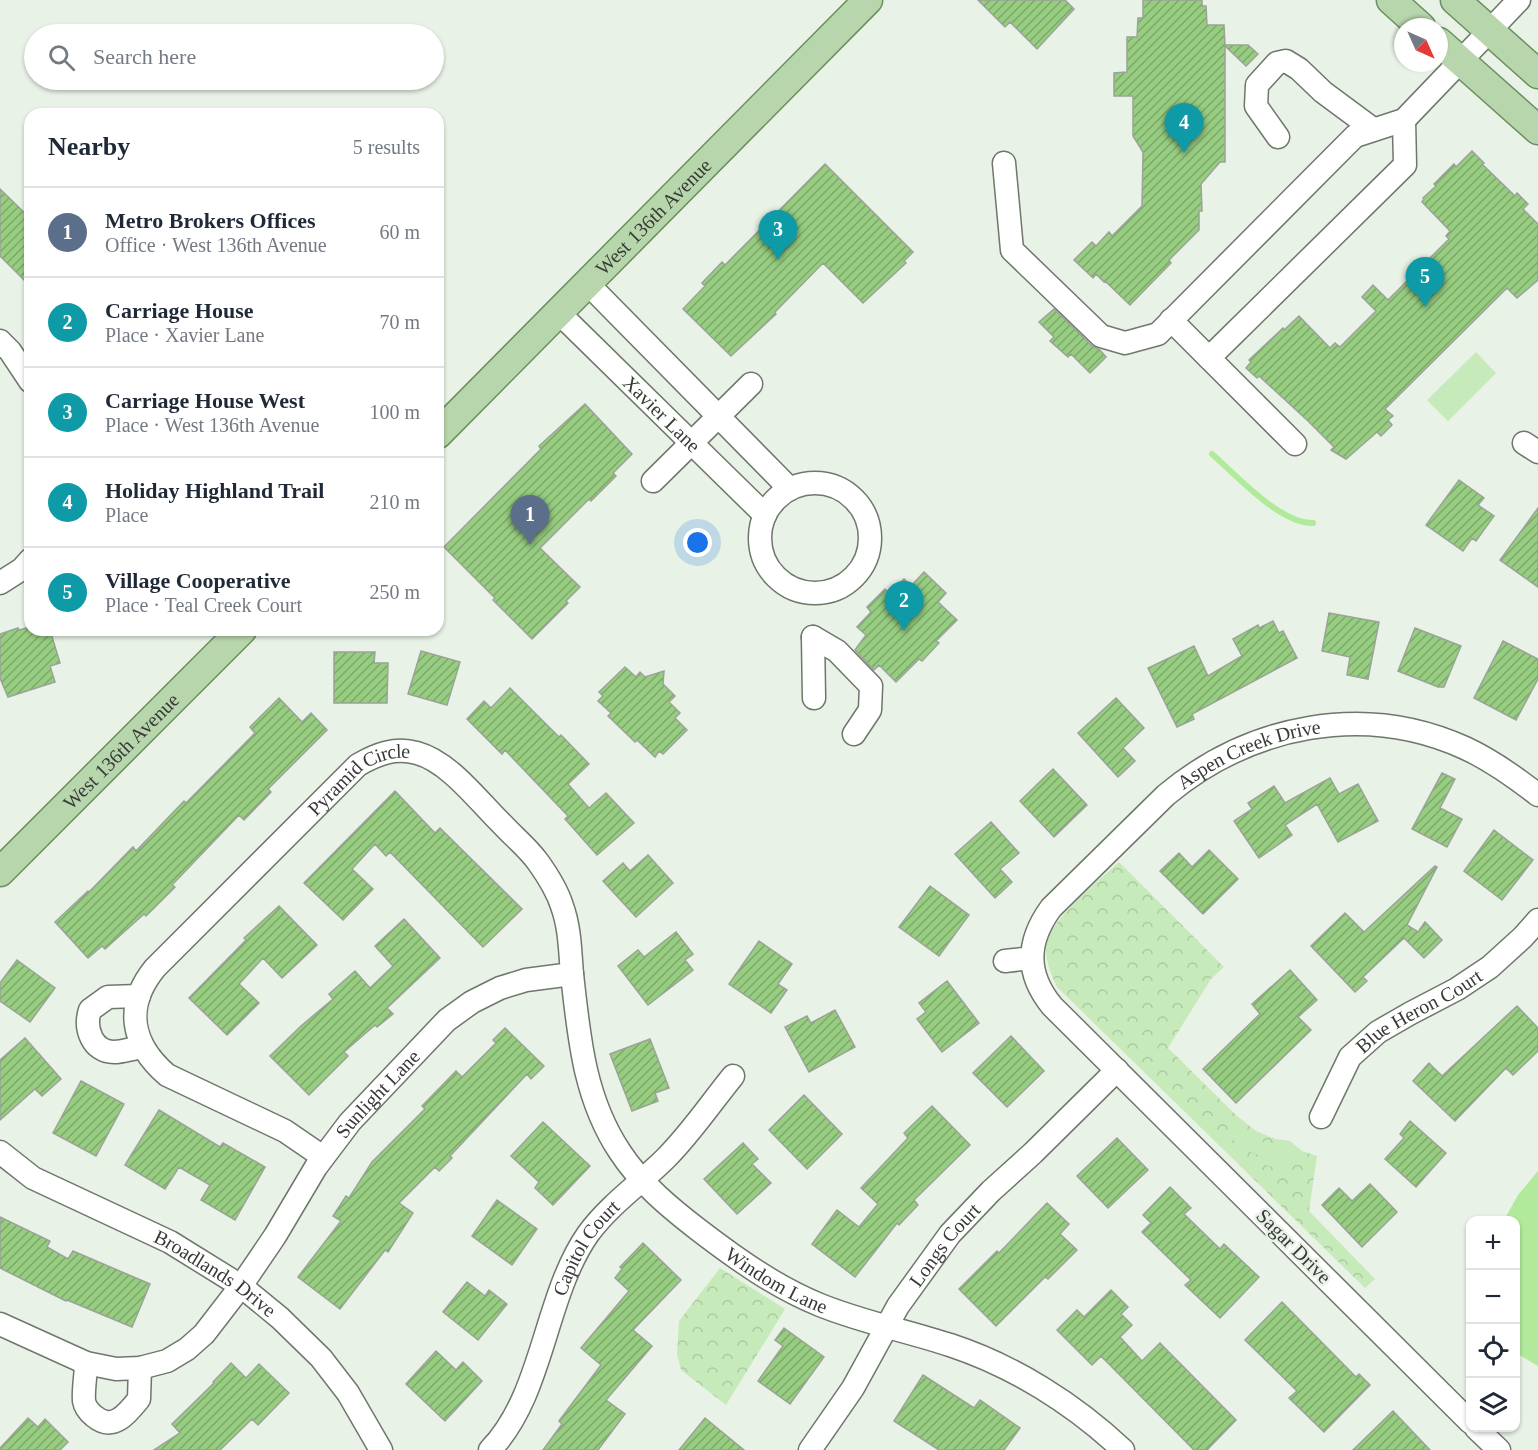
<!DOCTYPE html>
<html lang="en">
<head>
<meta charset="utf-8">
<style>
  :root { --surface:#fff; --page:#f6f6f7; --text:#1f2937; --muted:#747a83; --line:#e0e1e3; --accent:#2563eb }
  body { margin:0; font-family:"Times New Roman",serif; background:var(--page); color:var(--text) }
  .controls { position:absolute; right:18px; bottom:18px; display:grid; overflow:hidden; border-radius:12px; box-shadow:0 2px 4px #0004 }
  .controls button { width:54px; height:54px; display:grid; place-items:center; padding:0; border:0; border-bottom:2px solid var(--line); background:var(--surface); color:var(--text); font:30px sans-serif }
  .compass { position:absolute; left:1394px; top:18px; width:54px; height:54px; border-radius:50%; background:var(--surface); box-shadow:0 2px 4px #0004; rotate:135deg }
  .you { position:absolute; left:698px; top:543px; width:21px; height:21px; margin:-15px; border:4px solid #fff; border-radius:50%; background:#1a73e8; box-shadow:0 0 0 9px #1a73e833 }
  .badge { display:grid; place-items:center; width:39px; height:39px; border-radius:50%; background:var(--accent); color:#fff; font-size:20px; font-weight:700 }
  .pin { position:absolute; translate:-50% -50px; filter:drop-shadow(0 2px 3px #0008) }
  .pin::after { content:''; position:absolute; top:32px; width:21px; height:18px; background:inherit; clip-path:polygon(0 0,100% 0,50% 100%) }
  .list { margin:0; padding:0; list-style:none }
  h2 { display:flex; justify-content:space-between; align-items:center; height:78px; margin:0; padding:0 24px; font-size:26px }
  h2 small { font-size:20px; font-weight:400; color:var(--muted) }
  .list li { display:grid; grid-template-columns:39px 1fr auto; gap:18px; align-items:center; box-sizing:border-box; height:90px; padding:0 24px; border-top:2px solid var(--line) }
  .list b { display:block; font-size:22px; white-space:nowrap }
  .list p { margin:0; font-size:20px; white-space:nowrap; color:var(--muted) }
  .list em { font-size:20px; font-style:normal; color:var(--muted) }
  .icon { flex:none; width:33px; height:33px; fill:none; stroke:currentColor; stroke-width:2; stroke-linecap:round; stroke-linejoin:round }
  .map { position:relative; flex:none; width:1538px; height:1450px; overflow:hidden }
  .search { position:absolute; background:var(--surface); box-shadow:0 2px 4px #0004; left:24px; top:24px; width:420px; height:66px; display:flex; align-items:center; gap:15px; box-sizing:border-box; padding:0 21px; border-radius:33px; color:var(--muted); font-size:22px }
  .panel { position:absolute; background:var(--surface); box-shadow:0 2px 4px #0004; left:24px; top:108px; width:420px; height:528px; border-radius:18px }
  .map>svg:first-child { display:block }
  .forest { fill:url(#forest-crowns) }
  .garden { fill:#c7eaba }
  .water { fill:#b2ea9c }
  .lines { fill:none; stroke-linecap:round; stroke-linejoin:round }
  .stream { stroke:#b2ea9c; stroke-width:6 }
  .building { fill:url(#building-hatch); stroke:#9aa397; stroke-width:1.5 }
  .minor-casing { stroke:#6f776c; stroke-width:25 }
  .major-casing { stroke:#6c8e5f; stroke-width:31 }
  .minor { stroke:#fff; stroke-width:22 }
  .major { stroke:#b8d6ac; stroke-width:28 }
  .labels { text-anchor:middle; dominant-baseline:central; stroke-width:5; stroke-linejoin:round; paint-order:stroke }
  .street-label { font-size:20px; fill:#373b36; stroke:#e9f2e6 }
</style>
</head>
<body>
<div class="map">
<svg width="1538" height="1450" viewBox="0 0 1538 1450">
  <defs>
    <pattern id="forest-crowns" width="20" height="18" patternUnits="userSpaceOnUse" patternTransform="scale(1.5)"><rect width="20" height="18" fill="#c7eaba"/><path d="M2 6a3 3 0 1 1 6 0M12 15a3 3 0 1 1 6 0" fill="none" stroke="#accaa0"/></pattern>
    <pattern id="building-hatch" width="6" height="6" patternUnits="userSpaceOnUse" patternTransform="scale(1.5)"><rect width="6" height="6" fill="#97cd81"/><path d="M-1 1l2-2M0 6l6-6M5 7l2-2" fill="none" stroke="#7ca86a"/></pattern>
  </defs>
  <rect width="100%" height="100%" fill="#e9f2e6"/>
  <path class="forest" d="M1119 862 1224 967 1211 979 1168 1048 1237 1116 1256 1131 1276 1139 1290 1141 1302 1151 1317 1156 1309 1211 1375 1279 1365 1288 1057 987C1051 974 1043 956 1047 942 1053 917 1100 880 1119 862Z
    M720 1268 785 1309 726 1405 681 1370 677 1354 679 1321Z"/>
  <path class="garden" d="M1476 352 1496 373 1448 421 1427 400Z
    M1234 1123H1237L1258 1141 1271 1144 1288 1152 1289 1156 1282 1166C1257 1169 1268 1159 1254 1153 1251 1152 1247 1152 1244 1151 1234 1147 1228 1132 1234 1123Z"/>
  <path class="water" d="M1538 1171V1366L1516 1353V1220H1504L1518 1195Z"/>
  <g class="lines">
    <path class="stream" d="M1212 454C1236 475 1280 524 1313 523"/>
  </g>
  <path class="building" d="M978 0H1065L1074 9 1037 49 1010 22 1005 27Z
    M1143 0H1202V6H1206L1207 25H1224L1225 45H1248L1258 54 1246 66 1225 46V162H1220L1201 184 1202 211H1199V230L1169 260 1171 263 1130 305 1105 281 1104 282 1096 274 1093 278 1074 260 1092 242 1096 246 1109 232 1112 236 1142 206 1143 152 1133 136V96H1114V73L1127 72V37H1137L1138 18H1143Z
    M1472 151 1484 163 1482 164 1515 196 1517 193 1528 204 1523 209 1538 224V280L1517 298 1507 288 1385 409 1393 416 1388 420 1392 425 1381 436 1377 432 1346 459 1331 450 1334 447 1307 420 1259 376 1257 378 1246 368 1251 362 1249 360 1283 328 1284 330 1299 316 1330 348 1335 343 1340 347 1376 311 1362 297 1373 285 1388 300 1449 239 1446 236 1450 231 1422 202 1424 199 1423 198 1436 186 1434 184 1454 164 1456 167Z
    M825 164 913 252 904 261 906 263 863 303 823 263 775 312 776 314 731 356 683 309 705 286 702 283 722 262 725 265Z
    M0 189 30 218V286L0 256Z
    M1054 309 1092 346 1100 350 1106 357 1090 373 1071 354 1068 357 1050 341 1054 337 1039 322Z
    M585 404 632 454 613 473 616 476 591 501 589 499 540 548 580 587 566 601 568 603 532 639 493 600 495 598 444 547 541 449 539 446Z
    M1459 480 1484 498 1478 505 1494 516 1476 541 1472 538 1463 551 1426 525Z
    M1538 508V587L1500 560Z
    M924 572 946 593 938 602 957 620 936 641 939 643 922 661 919 659 896 682 879 665 874 670 855 650 866 635 857 627 871 612 867 607 885 589 889 593 904 579 911 586Z
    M1329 613 1379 622 1368 679 1347 675 1350 657 1322 651Z
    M1273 621 1279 633 1283 631 1297 658 1192 714 1194 719 1177 727 1148 668 1194 646 1208 676 1242 656 1233 639 1258 625 1259 628Z
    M30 627V630H50L60 663 50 666 55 682 8 697 0 678V634L18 628 19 630Z
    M1415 628 1461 646 1444 687H1438L1398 671Z
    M1503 641 1538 659V679L1516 720 1474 698Z
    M421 651 460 662 447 705 408 694Z
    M334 652H375L374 663H388L387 703H334Z
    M625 667 636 677 640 672 645 677 664 671 663 684 675 696 669 702 680 713 675 718 687 730 663 754 659 751 655 757 637 740 635 742 608 716 611 713 598 701 603 696 599 692Z
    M510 688 559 737 561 735 589 764 568 784 589 808 606 793 634 823 597 855 565 819 568 816 505 750 502 754 467 719 484 701 491 708Z
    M279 698 302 722 311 713 327 730 268 789 271 792 244 820 239 815 172 885 175 887 146 916 144 914 105 949 102 946 88 958 55 922 88 891 89 892 133 847 136 851 184 801 186 803 255 733 250 727Z
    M1116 698 1144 728 1123 748 1135 761 1118 777 1078 733Z
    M1053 769 1087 805 1054 837 1020 801Z
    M1442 773 1455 779 1440 808 1462 819 1447 847 1412 829Z
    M1330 778 1339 794 1358 784 1378 821 1338 842 1317 804 1285 825 1292 835 1259 858 1234 821 1252 809 1248 803 1274 786 1285 803Z
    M395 791 435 833 440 828 522 909 483 947 390 852 386 856 375 844 352 869 373 889 343 920 304 883Z
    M991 822 1019 853 1000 869 1012 882 995 898 955 854Z
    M1494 830 1533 860 1502 900 1464 871Z
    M1209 850 1238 879 1203 914 1160 871 1179 853 1192 867Z
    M648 855 673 883 636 917 603 881 623 863 630 871Z
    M1435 866 1437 867 1407 925 1418 932 1425 922 1442 940 1424 958 1404 938 1363 977 1367 981 1355 992 1311 946 1345 913 1364 932Z
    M930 886 969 915 939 956 899 927Z
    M279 906 317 945 282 978 263 958 239 984 259 1003 227 1035 189 998 246 940 244 938Z
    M404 919 440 958 387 1008 393 1014 377 1027 375 1025 344 1052 348 1056 309 1095 270 1056 301 1026 333 999 329 994 355 971 370 988 393 966 375 946Z
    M676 932 693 954 685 960 693 970 648 1005 618 966 638 950 644 957Z
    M759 941 792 964 778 984 787 990 771 1013 729 984Z
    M17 960 55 988 30 1022 0 1001V983Z
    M1290 970 1317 1000 1298 1017 1311 1030 1236 1103 1203 1069 1260 1014 1252 1004Z
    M947 981 979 1023 942 1052 917 1019 926 1012 919 1003Z
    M1517 1006 1538 1028V1051L1513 1075 1506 1068 1455 1121 1413 1081 1429 1063 1442 1076Z
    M835 1010 855 1047 809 1072 785 1027 807 1016 811 1023Z
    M505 1028 544 1066 531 1079 527 1074 450 1156 452 1158 439 1171 435 1167 399 1203 413 1213 388 1252 385 1250 340 1309 298 1277 341 1221 333 1216 346 1196 349 1198 372 1162 425 1109 422 1106 456 1071 462 1077 496 1043 493 1040Z
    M1011 1036 1044 1071 1007 1107 973 1073Z
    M25 1038 61 1079 42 1096 35 1089 0 1120V1060Z
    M650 1039 669 1088 655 1093 658 1101 632 1111 610 1054Z
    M81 1081 124 1104 96 1156 53 1133Z
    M804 1095 842 1134 807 1169 769 1130Z
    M932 1106 970 1145 914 1200 918 1205 899 1225 897 1223 855 1277 812 1244 837 1210 859 1227 878 1204 861 1188 908 1138 904 1133Z
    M159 1110 220 1147 223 1143 265 1167 235 1220 201 1200 210 1185 179 1167 165 1189 125 1165Z
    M1410 1121 1446 1153 1416 1187 1385 1159 1404 1138 1400 1134Z
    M543 1122 590 1166 553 1205 535 1188 539 1182 511 1156Z
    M1117 1138 1148 1170 1108 1208 1077 1176Z
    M743 1143 758 1159 752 1164 771 1183 737 1214 704 1179Z
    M1370 1184 1397 1212 1362 1247 1322 1205 1339 1188 1352 1201Z
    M1170 1187 1191 1208 1184 1214 1220 1249 1224 1244 1259 1277 1220 1318 1185 1285 1191 1280 1142 1232 1151 1223 1143 1215Z
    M497 1200 537 1229 512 1265 472 1236Z
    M1047 1203 1069 1224 1060 1234 1077 1250 1048 1279 1045 1277 996 1326 959 1289 997 1251 999 1253Z
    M0 1217 50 1241 47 1247 68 1259 73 1251 150 1284 132 1327 67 1300 66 1301 0 1268Z
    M643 1243 681 1280 633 1330 652 1346 606 1400 625 1414 598 1450H543L562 1424 559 1421 601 1365 581 1348 629 1291 615 1278 622 1269 620 1267Z
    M467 1282 485 1296 489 1290 507 1304 478 1340 443 1312Z
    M1111 1290 1128 1307 1121 1314 1132 1325 1120 1337 1142 1361 1160 1343 1236 1420 1207 1450H1194L1101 1356 1092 1365 1057 1330 1077 1310 1084 1317Z
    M1282 1302 1356 1377 1359 1374 1370 1385 1324 1432 1289 1398 1297 1391 1245 1340Z
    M784 1328 824 1357 790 1404 758 1381 783 1346 775 1340Z
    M436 1351 456 1370 463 1362 482 1381 445 1421 406 1384Z
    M231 1363 246 1378 259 1364 289 1393 258 1425 252 1419 220 1450H154L180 1433 172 1424 214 1383 213 1382Z
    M923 1375 974 1408 980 1400 1020 1428 1004 1450H939L894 1421Z
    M1393 1411 1430 1450H1353Z
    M28 1418 38 1427 45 1419 68 1442 60 1450H0V1448Z
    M705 1418 744 1450H679Z"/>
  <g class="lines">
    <defs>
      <g id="minor">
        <path d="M1278 137 1256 106 1257 85 1277 63 1286 61 1299 69 1323 92 1373 129"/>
        <path d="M1004 163 1012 250 1101 336 1125 343 1158 334 1355 136 1404 120 1519 0"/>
        <path d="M588 284 790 489"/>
        <path id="s1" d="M559 313 765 515"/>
        <path d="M1171 320 1209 358"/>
        <path d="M0 341 10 351 30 381"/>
        <path d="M1524 443 1538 452"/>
        <path d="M1295 444 1209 358 1405 165 1404 120"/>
        <path d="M653 481 751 384"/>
        <circle cx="815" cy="538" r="55"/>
        <path d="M0 583 22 569 30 560"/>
        <path d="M813 637 837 651 871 686 870 710 854 734"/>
        <path d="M813 637 814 698"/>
        <path d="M1005 961 1032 958"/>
        <path d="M139 996 108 997 90 1010C84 1028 92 1052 114 1052 123 1052 133 1048 143 1047"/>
        <path id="s2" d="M1321 1117 1350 1057 1378 1032 1411 1013 1457 989 1490 967 1523 937 1538 920"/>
        <path id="s3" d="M0 1152 33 1178 170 1242 241 1286 280 1318 321 1358 348 1393 381 1450"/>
        <path id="s4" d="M323 1157 285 1131 167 1075C131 1044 124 1006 155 968L358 765C377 754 395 747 417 753 450 762 479 802 503 825 514 837 528 848 538 862 548 876 557 890 562 906 570 928 570 951 572 974 579 1037 584 1098 620 1152 641 1184 670 1208 700 1231 738 1260 776 1287 820 1305 862 1322 907 1331 950 1345 1014 1366 1074 1404 1123 1450"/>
        <path id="s5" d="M0 1324 86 1363 116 1369 140 1368 167 1361 187 1349 204 1334 241 1286 275 1236 316 1167 350 1122 447 1020 472 1002 500 988 526 980 572 974"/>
        <path d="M86 1363C86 1375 83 1389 84 1401 85 1407 89 1412 94 1416 113 1432 127 1414 139 1399L140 1368"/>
        <path id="s6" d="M1470 1422 1052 1006C1025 973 1027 941 1051 908L1166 795C1250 725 1364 702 1465 748 1491 760 1515 777 1538 795"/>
        <path d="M1476 1428 1499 1450"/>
        <path id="s7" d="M490 1450C544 1394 544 1297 588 1234 609 1205 641 1183 666 1158 691 1133 711 1103 733 1076"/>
        <path id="s8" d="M810 1450 853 1388 898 1306 950 1234 991 1191 1033 1153 1117 1070"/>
      </g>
      <g id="major">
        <path d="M1391 0 1421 27"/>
        <path d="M1455 0 1538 74"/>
        <path d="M1439 42 1538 130"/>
        <path id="s9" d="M438 434 868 0"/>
        <path id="s10" d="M0 872 242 630"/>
      </g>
    </defs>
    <use href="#minor" class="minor-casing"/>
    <use href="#major" class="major-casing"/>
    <use href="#minor" class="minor"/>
    <use href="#major" class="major"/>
  </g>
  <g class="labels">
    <g class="street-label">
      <text stroke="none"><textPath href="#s9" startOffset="306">West 136th Avenue</textPath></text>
      <text stroke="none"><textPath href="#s1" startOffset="144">Xavier Lane</textPath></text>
      <text stroke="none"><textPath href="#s10" startOffset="171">West 136th Avenue</textPath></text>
      <text stroke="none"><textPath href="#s6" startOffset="952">Aspen Creek Drive</textPath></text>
      <text stroke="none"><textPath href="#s4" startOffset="580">Pyramid Circle</textPath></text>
      <text stroke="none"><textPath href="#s2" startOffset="150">Blue Heron Court</textPath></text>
      <text stroke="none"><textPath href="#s5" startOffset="520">Sunlight Lane</textPath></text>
      <text stroke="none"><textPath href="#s8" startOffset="246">Longs Court</textPath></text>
      <text transform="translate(1294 1246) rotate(45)">Sagar Drive</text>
      <text stroke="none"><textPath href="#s7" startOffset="226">Capitol Court</textPath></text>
      <text stroke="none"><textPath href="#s3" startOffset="248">Broadlands Drive</textPath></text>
      <text stroke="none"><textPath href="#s4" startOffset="1322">Windom Lane</textPath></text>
    </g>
  </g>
</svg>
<div class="controls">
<button>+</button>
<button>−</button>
<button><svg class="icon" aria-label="locate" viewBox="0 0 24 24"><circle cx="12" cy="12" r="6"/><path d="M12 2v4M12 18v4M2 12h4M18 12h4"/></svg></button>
<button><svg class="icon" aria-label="layers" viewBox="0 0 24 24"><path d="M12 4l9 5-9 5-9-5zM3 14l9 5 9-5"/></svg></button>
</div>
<svg class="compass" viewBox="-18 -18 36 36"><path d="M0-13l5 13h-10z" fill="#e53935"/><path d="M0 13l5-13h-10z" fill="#747a83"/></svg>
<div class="you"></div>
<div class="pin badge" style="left:530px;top:545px;background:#5c6f8a">1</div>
<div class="pin badge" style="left:904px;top:631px;background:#0f9aa8">2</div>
<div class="pin badge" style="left:778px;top:260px;background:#0f9aa8">3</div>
<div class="pin badge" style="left:1184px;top:153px;background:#0f9aa8">4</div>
<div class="pin badge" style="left:1425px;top:307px;background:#0f9aa8">5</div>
<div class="search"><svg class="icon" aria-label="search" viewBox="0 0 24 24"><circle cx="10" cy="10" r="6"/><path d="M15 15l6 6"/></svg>Search here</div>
<section class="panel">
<h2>Nearby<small>5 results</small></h2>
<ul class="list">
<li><span class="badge" style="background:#5c6f8a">1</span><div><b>Metro Brokers Offices</b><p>Office · West 136th Avenue</p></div><em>60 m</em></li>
<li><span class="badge" style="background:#0f9aa8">2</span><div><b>Carriage House</b><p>Place · Xavier Lane</p></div><em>70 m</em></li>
<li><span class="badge" style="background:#0f9aa8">3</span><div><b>Carriage House West</b><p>Place · West 136th Avenue</p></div><em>100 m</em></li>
<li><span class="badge" style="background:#0f9aa8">4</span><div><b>Holiday Highland Trail</b><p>Place</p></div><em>210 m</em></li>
<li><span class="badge" style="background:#0f9aa8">5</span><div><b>Village Cooperative</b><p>Place · Teal Creek Court</p></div><em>250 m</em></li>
</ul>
</section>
</div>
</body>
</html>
